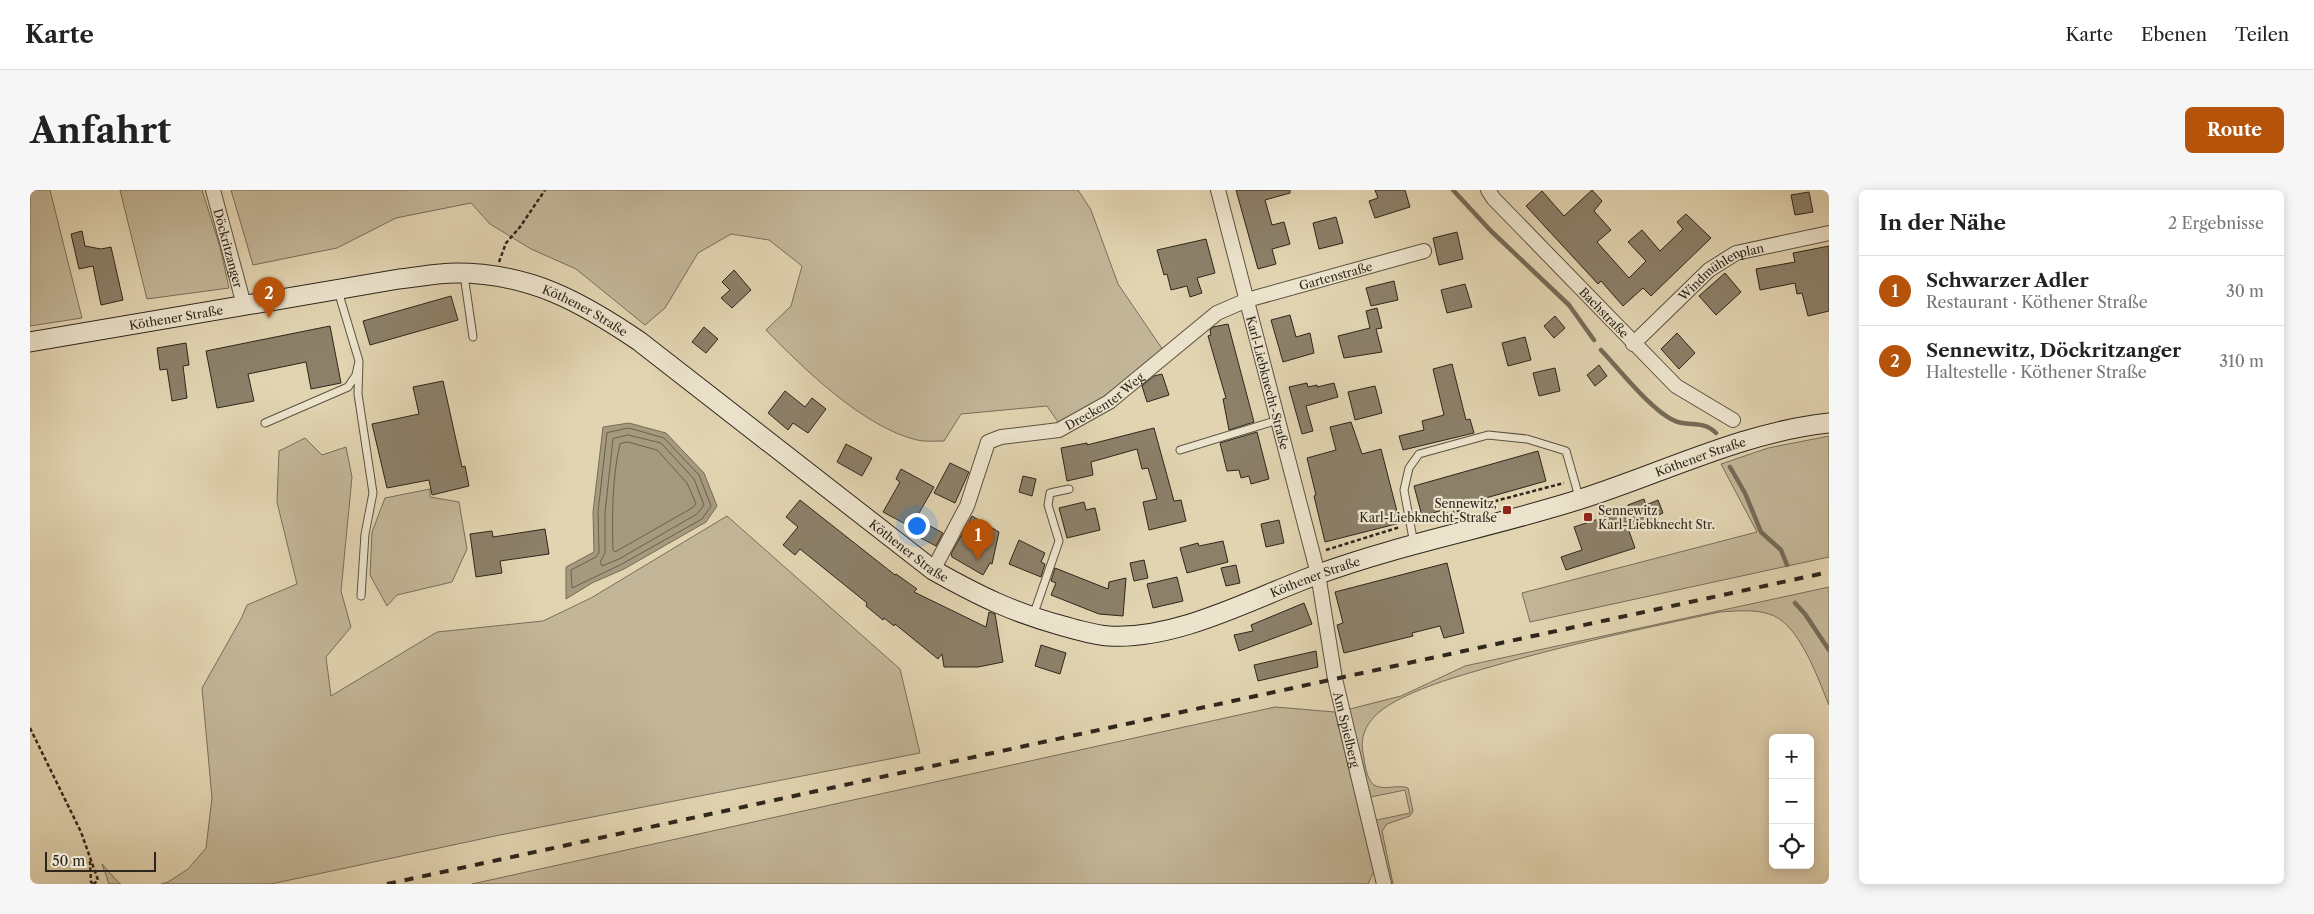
<!DOCTYPE html>
<html lang="de">
<head>
<meta charset="utf-8">
<style>
  :root { --surface:#fff; --page:#f6f6f6; --text:#222; --muted:#767676; --line:#e0e0e0; --accent:#b45309 }
  body { margin:0; font-family:"Libre Caslon Text",serif; background:var(--page); color:var(--text) }
  .controls { position:absolute; right:15px; bottom:15px; display:grid; overflow:hidden; border-radius:8px; box-shadow:0 2px 12px #0003 }
  .controls button { width:45px; height:45px; display:grid; place-items:center; padding:0; border:0; border-bottom:1px solid var(--line); background:var(--surface); color:var(--text); font:25px sans-serif }
  .scale { position:absolute; left:15px; bottom:12px; width:111px; box-sizing:border-box; padding-left:5px; border:2px solid #2e261c; border-top:0; font-size:14px; line-height:18px; white-space:nowrap; color:#2e261c; -webkit-text-stroke:4px #ece3cc; paint-order:stroke }
  .you { position:absolute; left:886px; top:335px; width:18px; height:18px; margin:-12px; border:4px solid #fff; border-radius:50%; background:#1a73e8; box-shadow:0 0 0 8px #1a73e833 }
  .badge { display:grid; place-items:center; width:32px; height:32px; border-radius:50%; background:var(--accent); color:#fff; font-size:16px; font-weight:700 }
  .pin { position:absolute; translate:-50% -41px; filter:drop-shadow(0 1px 2px #0008) }
  .pin::after { content:''; position:absolute; top:26px; width:18px; height:15px; background:inherit; clip-path:polygon(0 0,100% 0,50% 100%) }
  .list { margin:0; padding:0; list-style:none }
  h2 { display:flex; justify-content:space-between; align-items:center; height:65px; margin:0; padding:0 20px; font-size:21px }
  h2 small { font-size:16px; font-weight:400; color:var(--muted) }
  .list li { display:grid; grid-template-columns:32px 1fr auto; gap:15px; align-items:center; box-sizing:border-box; height:70px; padding:0 20px; border-top:1px solid var(--line) }
  .list b { display:block; font-size:19px; white-space:nowrap }
  .list p { margin:0; font-size:16px; white-space:nowrap; color:var(--muted) }
  .list em { font-size:16px; font-style:normal; color:var(--muted) }
  .icon { flex:none; width:28px; height:28px; fill:none; stroke:currentColor; stroke-width:2; stroke-linecap:round; stroke-linejoin:round }
  .map { position:relative; flex:none; width:1799px; height:694px; overflow:hidden; border-radius:8px }
  header { display:flex; align-items:center; gap:30px; box-sizing:border-box; height:70px; padding:0 25px; background:var(--surface); border-bottom:1px solid var(--line) }
  header strong { font-size:24px }
  nav { display:flex; gap:28px; margin-inline-start:auto; font-size:18px }
  .intro { display:flex; align-items:center; justify-content:space-between; box-sizing:border-box; height:120px; padding:0 30px }
  h1 { margin:0; font-size:35px }
  .button { padding:12px 22px; border-radius:8px; background:var(--accent); color:#fff; font-size:18px; font-weight:700 }
  main { display:flex; gap:30px; padding:0 30px }
  aside { flex:1; background:var(--surface); border-radius:8px; box-shadow:0 2px 12px #0003 }
  .map>svg:first-child { display:block }
  .green { fill:#c3b698; stroke:#786e5a }
  .water { fill:#a5997e; stroke:#756b57 }
  .lines { fill:none; stroke-linecap:round; stroke-linejoin:round }
  .shore { stroke:#6a604d; stroke-width:1 }
  .stream { stroke:#756b57; stroke-width:4.5 }
  .building { fill:#8c8069; stroke:#2e261c }
  .service-casing { stroke:#5b5241; stroke-width:9 }
  .minor-casing { stroke:#5b5241; stroke-width:16 }
  .secondary-casing { stroke:#2e261c; stroke-width:21 }
  .path { stroke:#2e261c; stroke-width:2.5; stroke-dasharray:4 2.5; stroke-linecap:butt }
  .service { stroke:#ece3cc; stroke-width:7 }
  .minor { stroke:#ece3cc; stroke-width:14 }
  .secondary { stroke:#ece3cc; stroke-width:19 }
  .rail { stroke:#2e261c; stroke-width:4; stroke-dasharray:9 9; stroke-linecap:butt }
  .poi-dot { fill:#8f2418; stroke:#ece3cc; stroke-width:2 }
  .labels { text-anchor:middle; dominant-baseline:central; stroke-width:4.5; stroke-linejoin:round; paint-order:stroke }
  .street-label { font-size:12px; fill:#2e261c; stroke:#ece3cc }
  .poi-label { font-size:12px; fill:#2e261c; stroke:#ece3cc; text-anchor:end }
</style>
</head>
<body>
<header>
<strong>Karte</strong>
<nav><a>Karte</a><a>Ebenen</a><a>Teilen</a></nav>
</header>
<div class="intro"><h1>Anfahrt</h1><a class="button">Route</a></div>
<main>
<div class="map">
<svg width="1799" height="694" viewBox="0 0 1799 694">
  <rect width="100%" height="100%" fill="#e2d4b1"/>
  <filter id="stains"><feTurbulence type="fractalNoise" baseFrequency=".004" numOctaves="4"/><feColorMatrix values="0 0 0 0 .2 0 0 0 0 .09 0 0 0 0 .02 0 0 0 .5 -.17"/></filter>
  <radialGradient id="worn" r=".72"><stop offset=".6" stop-color="#630" stop-opacity="0"/><stop offset="1" stop-color="#630" stop-opacity=".3"/></radialGradient>
  <path class="green" d="M0 0H20L52 128 0 136Z
    M90 0H172L190 57 199 98 117 109Z
    M201 0H1048L1061 20 1088 94 1133 160 1081 204 1030 235 1017 216 931 224 914 251C905 251 895 252 887 250 833 237 774 179 736 140L761 116 772 76 739 50 701 44 668 63 635 118 615 135 546 79 501 59 460 34 441 13 366 28 307 58 223 75Z
    M1799 246V367L1500 432 1492 403 1727 342 1691 274 1738 258Z
    M275 248 292 265 316 257 322 287 311 401 321 437 296 467 301 506 407 442 513 431 561 408 697 326 870 479 890 563 465 646 241 694H131L138 692 158 679 176 658 182 608 172 498 211 429 217 415 267 394 247 312 249 261Z
    M400 299V307L429 312 437 359 422 392 367 405 357 416 340 385 342 342 355 308Z
    M1799 397V515C1788 489 1769 432 1739 424 1724 419 1705 421 1690 422 1610 439 1531 456 1453 479 1422 488 1373 502 1348 523 1336 534 1330 547 1333 563 1335 573 1336 589 1344 595 1354 601 1368 594 1378 598L1383 621 1380 626 1357 634 1352 641 1363 694H1357L1342 631 1380 623 1375 600 1336 608 1316 520 1371 506 1435 476Z
    M1245 517 1305 522 1344 681 1338 694H442Z
    M72 674 90 694H91H79Z"/>
  <path class="water" d="M599 233 636 243 674 283 687 316 676 332 594 379 562 393 536 409V377L564 362 563 322 573 237Z"/>
  <g class="lines">
    <path class="shore" d="M599 238 634 248 669 285 681 316 672 329 592 374 542 398 541 380 566 367 569 363 568 322 577 243Z
      M598 245 631 253 664 289 674 315 667 324 589 369 572 376 570 372 575 363V323L583 249Z
      M598 252 627 260 657 293 666 314 662 318 585 362 583 360C582 326 582 287 590 254Z"/>
    <path class="stream" d="M1423 0 1461 41 1539 115 1564 150
      M1571 160C1589 179 1621 220 1643 230 1658 238 1672 229 1686 243
      M1700 277 1715 303 1731 342 1751 360 1757 375
      M1765 413 1775 424 1799 460"/>
  </g>
  <path class="building" d="M1206 0H1260V3L1235 10 1242 35 1254 32 1260 54 1242 59 1246 74 1228 79Z
    M1345 0H1375L1380 17 1345 28 1339 11 1348 8Z
    M1562 0 1572 11 1564 21 1581 40 1567 52 1599 88 1616 71 1598 52 1612 40 1630 61 1653 39 1647 32 1656 24 1681 48 1621 106 1613 98 1593 116 1571 91 1568 94 1496 16 1512 1 1534 26Z
    M1779 2 1783 22 1765 25 1761 5Z
    M1306 27 1313 53 1289 59 1283 33Z
    M52 41 55 56 71 59 81 57 93 110 71 115 63 76 49 79 41 44Z
    M1427 42 1433 69 1409 75 1403 48Z
    M1176 49 1185 83 1167 88 1172 103 1160 107 1157 96 1141 100 1137 84 1134 85 1127 60Z
    M1799 56V121L1778 126 1772 103 1767 104 1765 93 1730 100 1726 79 1765 72 1763 63Z
    M704 80 721 100 702 118 691 108 700 100 692 92Z
    M1695 83 1711 102 1686 125 1669 106Z
    M1364 91 1368 110 1341 116 1336 98Z
    M1435 94 1442 117 1417 123 1411 100Z
    M421 106 428 130 340 155 333 131Z
    M1347 118 1352 138 1346 139 1352 162 1314 168 1308 146 1340 138 1336 121Z
    M1260 125 1266 147 1280 143 1284 163 1253 172 1241 130Z
    M1525 126 1535 138 1524 148 1514 136Z
    M1198 134 1224 232 1199 240 1193 209 1196 208 1178 146 1181 145 1180 140 1183 137Z
    M300 136 311 193 281 199 276 172 218 184 224 211 187 218 176 161Z
    M674 137 688 149 676 163 662 152Z
    M1647 143 1665 163 1649 179 1631 159Z
    M1495 147 1501 170 1478 176 1472 153Z
    M156 153 159 175 153 176 157 208 142 211 137 179 130 180 127 158Z
    M1422 174 1436 230 1440 229 1444 243 1373 260 1369 246 1394 240 1392 231 1414 225 1403 179Z
    M1569 175 1577 186 1565 196 1557 185Z
    M1525 178 1530 201 1509 206 1503 183Z
    M1132 184 1139 205 1117 212 1112 196 1124 186Z
    M413 191 432 277 435 276 439 296 402 305 399 290 357 298 342 234 389 224 383 197Z
    M1277 193 1278 197 1287 195V197L1304 193 1308 207 1276 216 1283 241 1272 244 1259 197Z
    M1345 196 1352 223 1325 230 1318 202Z
    M755 201 775 217 782 208 796 219 778 243 763 233 758 240 738 223Z
    M1321 232 1332 264 1351 259 1370 333 1295 352 1284 306 1286 305 1277 268 1306 260 1300 237Z
    M1124 238 1144 311 1151 310 1156 331 1119 340 1113 312 1127 309 1118 278 1112 279 1107 259 1061 272 1063 285 1037 291 1031 258 1057 253V255Z
    M1227 242 1239 289 1221 294 1219 286 1211 288 1209 280 1197 281 1190 253Z
    M816 254 842 268 832 286 807 272Z
    M1508 261 1516 291 1392 326 1384 296Z
    M920 273 939 282 925 313 904 303Z
    M871 279 904 297 881 337 853 322 870 292 866 289Z
    M993 286 1006 289 1002 306 989 302Z
    M1614 309 1616 315 1628 310 1633 323 1622 328 1623 332 1599 341 1605 358 1536 380 1531 367 1552 360 1544 337 1599 319 1598 315Z
    M770 310 865 385 866 384 887 399 884 402 956 437 959 422 965 424 973 472 948 477H914L912 464 908 469 865 434 864 436 854 428 853 430 836 416 837 413 770 359 765 365 753 355 768 337 756 327Z
    M1054 312 1056 320 1065 318 1070 340 1037 348 1029 318Z
    M942 326 969 342 962 374 960 373 953 385 922 367 921 364Z
    M887 329 913 343 906 356 881 343Z
    M1249 330 1254 353 1236 357 1231 334Z
    M515 339 519 364 470 371 472 383 446 387 440 344 462 341 463 347Z
    M989 350 1015 363 1011 372 1015 374 1011 387 979 374Z
    M1193 351 1198 372 1157 383 1150 358 1168 353 1169 356Z
    M1114 370 1118 388 1104 391 1100 373Z
    M1417 373 1434 443 1414 448 1410 436 1382 443 1383 446 1314 463 1307 435 1313 433 1305 402Z
    M1206 375 1210 393 1196 396 1191 378Z
    M1025 378 1078 399 1079 392 1096 388 1093 426 1069 424 1021 405 1026 393 1021 391Z
    M1147 387 1153 411 1123 418 1117 394Z
    M1274 413 1282 434 1209 461 1204 445 1223 441 1221 435Z
    M1011 455 1036 463 1030 484 1005 476Z
    M1286 461 1288 477 1228 491 1224 475Z"/>
  <g class="lines">
    <defs>
      <path id="service" d="M434 85 443 147
        M329 171 328 204 343 303 335 344 331 406
        M235 233 318 197 326 185 329 171 308 101
        M1150 260 1248 230
        M1384 354 1374 300 1379 278 1389 264 1458 245 1497 249 1536 261 1549 307
        M1003 426 1029 351 1018 315 1020 303 1039 299"/>
      <g id="minor">
        <path id="s1" d="M183 0 214 115"/>
        <path id="s2" d="M1188 0 1288 384 1305 489 1354 694"/>
        <path id="s3" d="M1458 0 1464 9 1646 196 1703 230"/>
        <path id="s4" d="M1603 154 1679 80 1706 63 1799 43"/>
        <path id="s5" d="M903 380 937 316 958 252 971 247 1029 240 1079 212 1187 123 1217 110 1394 61"/>
      </g>
      <g id="secondary">
        <path id="s6" d="M0 152 369 89C388 87 407 83 426 83 499 83 550 111 609 151L903 380C949 406 982 422 1033 436 1048 440 1064 445 1079 446 1148 450 1223 408 1286 385 1373 353 1463 337 1551 309 1633 283 1713 242 1799 233"/>
      </g>
    </defs>
    <use href="#service" class="service-casing"/>
    <use href="#minor" class="minor-casing"/>
    <use href="#secondary" class="secondary-casing"/>
    <path class="path" d="M469 72 476 53 490 37 515 0
      M1389 331 1534 293
      M1296 360 1370 337
      M0 538 51 642 68 690 64 694
      M60 671 61 692 64 694"/>
    <use href="#service" class="service"/>
    <use href="#minor" class="minor"/>
    <use href="#secondary" class="secondary"/>
    <path class="rail" d="M357 694 1799 382"/>
  </g>
  <g class="poi-dot">
    <rect x="1472" y="315" width="10" height="10" rx="2.5"/>
    <rect x="1553" y="322" width="10" height="10" rx="2.5"/>
  </g>
  <g class="labels">
    <g class="street-label">
      <text stroke="none"><textPath href="#s1" startOffset="60">Döckritzanger</textPath></text>
      <text stroke="none"><textPath href="#s4" startOffset="116">Windmühlenplan</textPath></text>
      <text stroke="none"><textPath href="#s5" startOffset="534">Gartenstraße</textPath></text>
      <text stroke="none"><textPath href="#s6" startOffset="568">Köthener Straße</textPath></text>
      <text stroke="none"><textPath href="#s3" startOffset="169">Bachstraße</textPath></text>
      <text stroke="none"><textPath href="#s6" startOffset="148">Köthener Straße</textPath></text>
      <text stroke="none"><textPath href="#s2" startOffset="199">Karl-Liebknecht-Straße</textPath></text>
      <text stroke="none"><textPath href="#s5" startOffset="266">Dreckenter Weg</textPath></text>
      <text stroke="none"><textPath href="#s6" startOffset="1812">Köthener Straße</textPath></text>
      <text stroke="none"><textPath href="#s6" startOffset="972">Köthener Straße</textPath></text>
      <text stroke="none"><textPath href="#s6" startOffset="1408">Köthener Straße</textPath></text>
      <text stroke="none"><textPath href="#s2" startOffset="555">Am Spielberg</textPath></text>
    </g>
    <g class="poi-label">
      <text x="1467" y="313">Sennewitz,<tspan x="1467" dy="14">Karl-Liebknecht-Straße</tspan></text>
      <text x="1568" y="320" text-anchor="start">Sennewitz<tspan x="1568" dy="14">Karl-Liebknecht Str.</tspan></text>
    </g>
  </g>
  <rect width="100%" height="100%" filter="url(#stains)"/>
  <rect width="100%" height="100%" fill="url(#worn)"/>
</svg>
<div class="controls">
<button>+</button>
<button>−</button>
<button><svg class="icon" aria-label="locate" viewBox="0 0 24 24"><circle cx="12" cy="12" r="6"/><path d="M12 2v4M12 18v4M2 12h4M18 12h4"/></svg></button>
</div>
<div class="scale">50 m</div>
<div class="you"></div>
<div class="pin badge" style="left:948px;top:370px">1</div>
<div class="pin badge" style="left:239px;top:128px">2</div>
</div>
<aside>
<h2>In der Nähe<small>2 Ergebnisse</small></h2>
<ul class="list">
<li><span class="badge">1</span><div><b>Schwarzer Adler</b><p>Restaurant · Köthener Straße</p></div><em>30 m</em></li>
<li><span class="badge">2</span><div><b>Sennewitz, Döckritzanger</b><p>Haltestelle · Köthener Straße</p></div><em>310 m</em></li>
</ul>
</aside>
</main>
</body>
</html>
